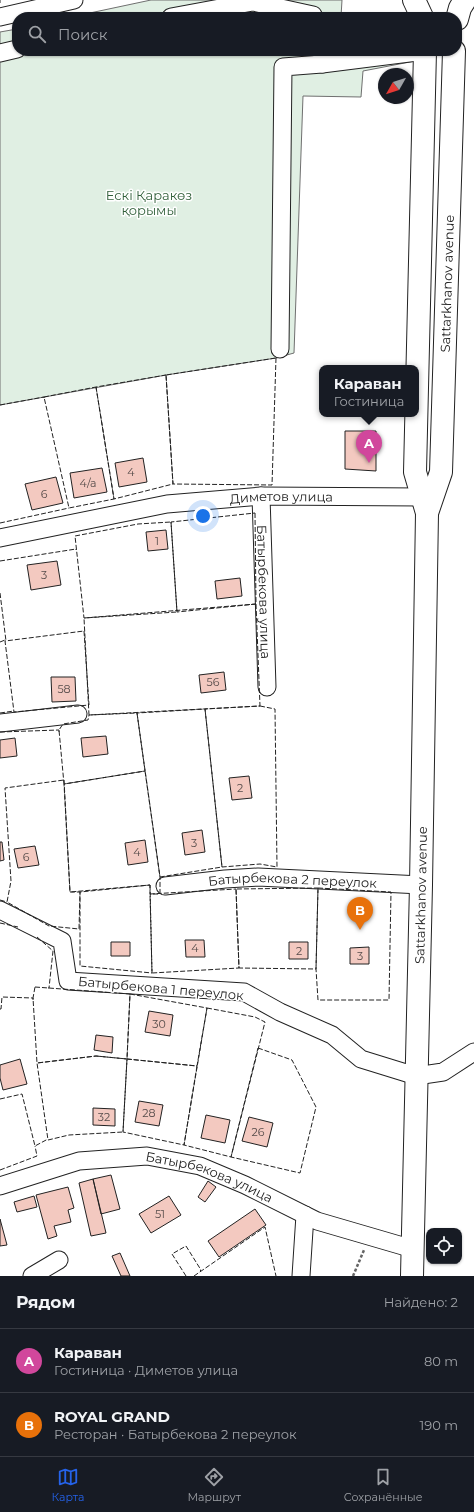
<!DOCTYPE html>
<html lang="ru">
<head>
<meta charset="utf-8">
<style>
  :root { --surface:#171b24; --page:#242831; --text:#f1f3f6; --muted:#9ea1a6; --line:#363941; --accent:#2563eb }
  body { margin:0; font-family:Montserrat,sans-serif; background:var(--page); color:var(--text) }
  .controls { position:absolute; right:12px; bottom:12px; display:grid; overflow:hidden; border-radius:8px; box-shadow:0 1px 3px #0004 }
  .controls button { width:36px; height:36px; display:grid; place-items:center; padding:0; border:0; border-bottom:1px solid var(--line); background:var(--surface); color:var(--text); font:20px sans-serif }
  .compass { position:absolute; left:378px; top:68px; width:36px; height:36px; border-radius:50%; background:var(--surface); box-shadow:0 1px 3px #0004; rotate:231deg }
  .you { position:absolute; left:203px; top:516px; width:14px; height:14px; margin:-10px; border:3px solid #fff; border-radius:50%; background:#1a73e8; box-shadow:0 0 0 6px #1a73e833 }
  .badge { display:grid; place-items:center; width:26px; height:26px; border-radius:50%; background:var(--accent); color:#fff; font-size:13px; font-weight:700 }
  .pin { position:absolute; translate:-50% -33px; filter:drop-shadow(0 1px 2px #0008) }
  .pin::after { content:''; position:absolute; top:21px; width:14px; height:12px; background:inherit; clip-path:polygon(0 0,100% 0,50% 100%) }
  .popup { position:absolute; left:319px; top:365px; width:100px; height:52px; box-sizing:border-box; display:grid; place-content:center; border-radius:8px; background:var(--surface); filter:drop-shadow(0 1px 3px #0005); font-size:13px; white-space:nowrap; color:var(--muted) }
  .popup b { font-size:15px; color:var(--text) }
  .popup::after { content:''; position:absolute; left:50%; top:100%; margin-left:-8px; border:8px solid transparent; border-top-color:var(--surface) }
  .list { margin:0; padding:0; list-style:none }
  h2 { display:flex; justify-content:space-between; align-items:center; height:52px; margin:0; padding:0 16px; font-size:17px }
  h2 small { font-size:13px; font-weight:400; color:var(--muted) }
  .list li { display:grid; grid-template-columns:26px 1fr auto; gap:12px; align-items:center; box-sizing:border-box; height:64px; padding:0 16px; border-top:1px solid var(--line) }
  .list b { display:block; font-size:15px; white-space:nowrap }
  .list p { margin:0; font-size:13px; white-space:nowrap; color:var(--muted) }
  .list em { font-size:13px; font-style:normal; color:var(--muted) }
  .icon { flex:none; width:22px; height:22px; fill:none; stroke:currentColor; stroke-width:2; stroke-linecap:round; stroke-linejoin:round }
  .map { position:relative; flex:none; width:474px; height:1276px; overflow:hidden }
  .search { position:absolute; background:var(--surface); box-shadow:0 1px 3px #0004; left:12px; right:12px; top:12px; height:44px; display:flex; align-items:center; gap:10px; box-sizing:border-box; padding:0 14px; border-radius:16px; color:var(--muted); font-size:15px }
  .sheet { height:180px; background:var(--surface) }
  nav { display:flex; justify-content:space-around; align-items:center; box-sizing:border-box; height:56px; border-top:1px solid var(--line); background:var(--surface); font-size:11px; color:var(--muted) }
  nav a { display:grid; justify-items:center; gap:2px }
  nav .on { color:var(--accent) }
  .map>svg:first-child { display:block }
  .green { fill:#e0efe3; stroke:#6f6f6f }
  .building { fill:#f3c9c0; stroke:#222 }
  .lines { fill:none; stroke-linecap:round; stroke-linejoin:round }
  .minor-casing { stroke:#222; stroke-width:19 }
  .major-casing { stroke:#222; stroke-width:24 }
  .path { stroke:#646464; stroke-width:2.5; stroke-dasharray:3 2; stroke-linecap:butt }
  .minor { stroke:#fff; stroke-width:17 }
  .major { stroke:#fff; stroke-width:22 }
  .fence { stroke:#222; stroke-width:1; stroke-dasharray:5 2; stroke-linecap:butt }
  .labels { text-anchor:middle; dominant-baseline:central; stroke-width:3; stroke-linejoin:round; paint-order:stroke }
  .number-label { font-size:11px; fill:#564c4a }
  .park-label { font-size:13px; fill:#2f5e38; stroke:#fff }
  .street-label { font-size:13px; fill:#222; stroke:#fff }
</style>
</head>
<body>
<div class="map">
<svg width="474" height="1276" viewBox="0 0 474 1276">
  <rect width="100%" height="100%" fill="#fff"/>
  <path class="green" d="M151 0H342L341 17H71Z
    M17 29V51H414L415 61 363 71 361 97 303 96 294 353 276 358 166 375 0 405V32Z"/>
  <path class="building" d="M345 431H376V471L345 469Z
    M143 458 147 482 119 487 115 463Z
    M102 468 107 492 74 498 70 473Z
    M56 477 63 503 32 510 25 484Z
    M166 530 168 549 148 551 146 532Z
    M57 561 61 585 31 590 27 565Z
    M240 578 242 596 217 599 215 581Z
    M224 672 226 690 201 693 199 675Z
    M51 677H75L76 701 52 702Z
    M106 736 108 754 83 757 81 738Z
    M15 738 17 756 0 758V740Z
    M249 776 252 798 232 800 229 778Z
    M202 830 205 852 185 855 182 833Z
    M145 840 148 862 128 865 125 843Z
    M0 842H2L4 860 0 861Z
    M35 846 39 865 18 868 14 849Z
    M185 940H204L205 957H186Z
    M111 942H130V956H111Z
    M289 942H308V959H289Z
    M369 947V964H350V948Z
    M149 1011 173 1015 170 1036 145 1032Z
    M96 1035 113 1037 112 1053 94 1050Z
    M20 1059 27 1084 3 1090 0 1078V1065Z
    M139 1101 163 1105 159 1126 135 1122Z
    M93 1108 115 1109V1126L93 1125Z
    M206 1115 230 1120 225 1143 201 1138Z
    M249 1117 273 1123 267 1147 242 1141Z
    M111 1175 120 1209 101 1214 93 1179Z
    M93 1179 106 1233 91 1236 79 1183Z
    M208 1181 216 1187 205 1202 198 1197Z
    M68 1187 74 1208 68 1210 71 1222 54 1226 57 1236 48 1239 36 1195Z
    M34 1196 37 1207 17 1212 14 1202Z
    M169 1196 181 1215 151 1233 139 1214Z
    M255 1209 266 1225 219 1257 208 1241Z
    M0 1219 7 1245 0 1246Z
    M120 1253 130 1276H121L112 1256Z"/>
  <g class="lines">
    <defs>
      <g id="minor">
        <path d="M0 17 74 0"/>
        <path d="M171 17 253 2 313 15 314 17"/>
        <path d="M322 51V64L425 51"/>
        <path d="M0 53 17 49"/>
        <path d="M280 349 283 67 322 64"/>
        <path id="s1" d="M261 496 267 687"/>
        <path id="s2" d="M0 538 167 504 261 496 422 497"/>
        <path d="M0 723 78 714"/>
        <path id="s3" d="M165 886 225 879 258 877 421 885"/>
        <path d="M0 910 62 941 68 981 244 992 280 1012 332 1035 361 1059 416 1076 443 1072 474 1052"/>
        <path id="s4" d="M0 1186 79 1161 147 1156 200 1166 245 1185 317 1221 413 1249"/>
        <path d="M32 1276 59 1260"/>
        <path d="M301 1276 305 1215"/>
      </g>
      <g id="major">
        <path d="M414 0 422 17"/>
        <path d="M457 19 460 8 465 0"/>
        <path d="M425 51 415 472 427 513"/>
        <path id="s5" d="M412 1276 421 885 427 513 441 472 454 51"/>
      </g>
    </defs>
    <use href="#minor" class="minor-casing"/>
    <use href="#major" class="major-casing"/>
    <path class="path" d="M353 1276 364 1250"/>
    <use href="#minor" class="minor"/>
    <use href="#major" class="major"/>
    <path class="fence" d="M0 3V0
      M276 358 272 485 173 484 166 375Z
      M166 375 173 484 114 499 96 387Z
      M96 387 114 499 69 508 44 397Z
      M0 405 44 397V398
      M255 513 256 604 177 612 171 522Z
      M171 522 177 612 84 618 75 536 138 524Z
      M0 523 69 508
      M0 561 76 549V550
      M0 593 6 641
      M256 604 260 706 89 715 84 618Z
      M84 631 89 705 14 712 5 641Z
      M0 642 5 640
      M260 706 275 709 277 867 260 864 222 867 205 709Z
      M205 709 222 867 160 877 137 713Z
      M0 713 14 711
      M137 713 145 771 64 784 59 730 63 724 88 720 89 715Z
      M0 732 59 730V732
      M145 771 160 877V894H150V885L70 892 64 784Z
      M64 780 70 892H80L79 929 49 926 7 902 11 881 5 788Z
      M150 885 152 973 80 966V892Z
      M318 888 391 892 389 1000H318L316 969Z
      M318 888 316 969 239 968 236 889Z
      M236 889 239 968 152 973 150 894Z
      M0 900 7 902
      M0 923 18 927
      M37 937 53 951 49 988H48
      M35 987 130 994 127 1059 96 1056 37 1063 33 998Z
      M130 994 207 1008 197 1066 127 1059Z
      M207 1008 255 1017 265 1022 231 1157 184 1145Z
      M0 1009H1L2 997 33 998V1000
      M258 1048 292 1060 316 1107 300 1173 231 1157Z
      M96 1056 127 1059 123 1132 69 1135 48 1140 37 1063Z
      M127 1059 197 1066 184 1145 123 1132Z
      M0 1099 22 1094 35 1146 48 1139
      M0 1170 37 1156 35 1146
      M186 1276 172 1254 186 1246 201 1270 200 1271
      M194 1276 265 1227 276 1276"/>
  </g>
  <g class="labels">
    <g class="number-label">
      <text x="131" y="472">4</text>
      <text x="88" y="483">4/а</text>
      <text x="44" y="494">6</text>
      <text x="157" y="541">1</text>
      <text x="44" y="575">3</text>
      <text x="213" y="682">56</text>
      <text x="64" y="689">58</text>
      <text x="240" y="788">2</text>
      <text x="194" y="843">3</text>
      <text x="137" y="852">4</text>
      <text x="26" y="857">6</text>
      <text x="195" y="948">4</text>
      <text x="299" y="951">2</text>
      <text x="360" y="956">3</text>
      <text x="159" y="1024">30</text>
      <text x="149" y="1113">28</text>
      <text x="104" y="1117">32</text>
      <text x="258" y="1132">26</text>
      <text x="160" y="1214">51</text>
    </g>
    <g class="park-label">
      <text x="149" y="195">Ескі Қаракөз<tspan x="149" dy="15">қорымы</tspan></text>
    </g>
    <g class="street-label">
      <text stroke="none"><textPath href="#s5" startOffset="995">Sattarkhanov avenue</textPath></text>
      <text stroke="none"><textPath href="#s2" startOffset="285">Диметов улица</textPath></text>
      <text stroke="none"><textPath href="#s1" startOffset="96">Батырбекова улица</textPath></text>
      <text stroke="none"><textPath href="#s3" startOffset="128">Батырбекова 2 переулок</textPath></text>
      <text stroke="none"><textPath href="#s5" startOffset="381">Sattarkhanov avenue</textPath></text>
      <text transform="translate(161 988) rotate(5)">Батырбекова 1 переулок</text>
      <text stroke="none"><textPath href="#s4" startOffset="217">Батырбекова улица</textPath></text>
    </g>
  </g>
</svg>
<div class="controls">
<button><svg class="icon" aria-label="locate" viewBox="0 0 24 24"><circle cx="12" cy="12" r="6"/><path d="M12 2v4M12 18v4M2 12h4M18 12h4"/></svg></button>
</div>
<svg class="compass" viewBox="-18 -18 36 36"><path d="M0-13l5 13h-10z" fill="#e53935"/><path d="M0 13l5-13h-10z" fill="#9ea1a6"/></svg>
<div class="you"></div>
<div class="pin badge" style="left:369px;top:463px;background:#d1479c">A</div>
<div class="popup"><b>Караван</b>Гостиница</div>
<div class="pin badge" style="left:360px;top:930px;background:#e8710a">B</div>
<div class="search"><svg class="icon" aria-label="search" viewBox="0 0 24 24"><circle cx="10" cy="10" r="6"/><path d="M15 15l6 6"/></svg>Поиск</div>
</div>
<section class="sheet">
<h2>Рядом<small>Найдено: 2</small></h2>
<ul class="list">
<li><span class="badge" style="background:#d1479c">A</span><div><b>Караван</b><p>Гостиница · Диметов улица</p></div><em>80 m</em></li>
<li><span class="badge" style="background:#e8710a">B</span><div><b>ROYAL GRAND</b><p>Ресторан · Батырбекова 2 переулок</p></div><em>190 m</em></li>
</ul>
</section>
<nav>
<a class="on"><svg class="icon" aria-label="map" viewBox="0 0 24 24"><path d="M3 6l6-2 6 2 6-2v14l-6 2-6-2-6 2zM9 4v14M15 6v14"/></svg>Карта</a>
<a><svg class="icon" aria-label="directions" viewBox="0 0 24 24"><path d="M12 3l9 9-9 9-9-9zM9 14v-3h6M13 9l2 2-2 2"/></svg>Маршрут</a>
<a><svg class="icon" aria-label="saved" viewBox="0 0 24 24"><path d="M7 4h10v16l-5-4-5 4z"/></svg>Сохранённые</a>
</nav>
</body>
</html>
